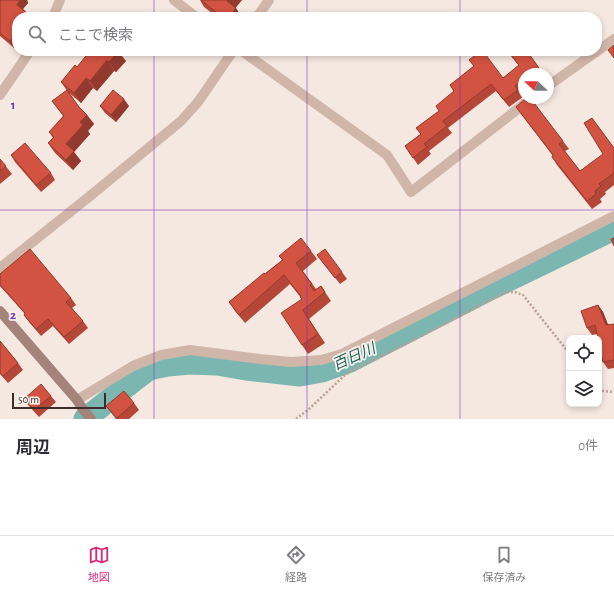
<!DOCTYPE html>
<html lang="ja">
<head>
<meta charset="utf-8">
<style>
  :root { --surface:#fff; --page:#f2f2f3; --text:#2b2b33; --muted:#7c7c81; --line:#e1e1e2; --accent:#db2777 }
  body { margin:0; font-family:"Alegreya Sans","Noto Sans JP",sans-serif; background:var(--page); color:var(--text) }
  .controls { position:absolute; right:12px; bottom:12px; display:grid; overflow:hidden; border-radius:8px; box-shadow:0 2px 6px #0003 }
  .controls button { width:36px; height:36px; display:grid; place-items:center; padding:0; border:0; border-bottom:1px solid var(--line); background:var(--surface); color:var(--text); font:20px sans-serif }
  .compass { position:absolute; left:518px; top:68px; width:36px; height:36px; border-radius:50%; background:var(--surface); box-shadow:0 2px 6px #0003; rotate:292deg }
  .scale { position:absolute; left:12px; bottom:10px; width:94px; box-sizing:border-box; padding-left:4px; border:2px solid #3c2d2a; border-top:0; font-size:11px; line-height:14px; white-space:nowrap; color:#3c2d2a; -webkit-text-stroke:3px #fcf3ed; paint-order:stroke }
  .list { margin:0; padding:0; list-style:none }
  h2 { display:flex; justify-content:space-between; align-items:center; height:52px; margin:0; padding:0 16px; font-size:17px }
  h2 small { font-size:13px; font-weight:400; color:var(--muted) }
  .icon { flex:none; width:22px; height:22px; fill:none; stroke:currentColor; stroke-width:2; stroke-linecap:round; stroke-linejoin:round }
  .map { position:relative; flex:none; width:614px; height:419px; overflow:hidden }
  .search { position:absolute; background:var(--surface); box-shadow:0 2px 6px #0003; left:12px; right:12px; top:12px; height:44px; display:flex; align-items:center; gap:10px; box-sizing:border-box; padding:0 14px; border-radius:16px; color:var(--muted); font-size:15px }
  .sheet { height:116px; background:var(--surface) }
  nav { display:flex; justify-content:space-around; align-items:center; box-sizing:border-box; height:56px; border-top:1px solid var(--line); background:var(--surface); font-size:11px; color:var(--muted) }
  nav a { display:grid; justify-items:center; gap:2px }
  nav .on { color:var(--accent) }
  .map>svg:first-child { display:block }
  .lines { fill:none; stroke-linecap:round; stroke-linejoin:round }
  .river { stroke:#7bb6b1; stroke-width:23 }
  .path { stroke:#bca093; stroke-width:2.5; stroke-dasharray:2 2; stroke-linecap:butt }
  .street { stroke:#d0b6a9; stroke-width:10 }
  .secondary { stroke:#a4847a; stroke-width:10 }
  .wall { fill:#b54738 }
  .shaded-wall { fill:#933a2e }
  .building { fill:#d25341; stroke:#933a2e }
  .grid { fill:none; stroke:#7b2cbf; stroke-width:1; stroke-opacity:0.55 }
  .labels { text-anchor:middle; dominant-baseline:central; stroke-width:3.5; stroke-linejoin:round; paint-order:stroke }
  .water-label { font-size:15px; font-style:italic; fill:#1a635f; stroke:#fcf3ed }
  .grid-label { font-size:13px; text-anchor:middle; font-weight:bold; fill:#7b2cbf; stroke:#fcf3ed; stroke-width:3.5; stroke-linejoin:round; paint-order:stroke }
</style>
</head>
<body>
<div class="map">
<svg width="614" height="419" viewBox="0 0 614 419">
  <rect width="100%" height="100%" fill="#f5e8e0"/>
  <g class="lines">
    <path class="river" d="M85 419 137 378 149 369 168 365 190 363 217 364 246 369 300 375 322 371 348 362 488 290 614 229"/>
    <path class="path" d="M599 388 603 391 614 392
      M296 419 309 409 345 375 358 367 400 347 506 292H515L523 295 569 353"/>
    <path class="street" d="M174 0 196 17
      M53 17 60 0
      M257 17 269 0
      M242 51 387 155 411 192 532 98
      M548 86 614 39
      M0 95 30 51
      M0 268 95 192 181 121 198 102 233 51
      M77 400 133 366 161 355 190 350 260 359 291 362 321 360 342 354 614 216"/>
    <path class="secondary" d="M0 311 77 400 82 408 91 419"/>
  </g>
  <path class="wall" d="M0 0H27L28 3 23 9 31 17H17V44L14 48 0 36Z
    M200 0H242L235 8 242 17H217L204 7Z
    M90 51 126 61 116 72 114 71 97 91 93 88 81 103 68 92 61 82 77 67Z
    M507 51H534L535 53 530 56 543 74H524V90L520 93 523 97 509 107 496 91 448 128 452 133 429 151 431 154 418 165 405 146 421 134 416 128 439 111 454 91 450 85 474 66 469 60 503 78 519 66Z
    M52 101 79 107 87 115 94 124 88 131 90 134 74 152 81 161 73 170 55 153 48 143 53 138 49 132 63 116Z
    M100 106H129L116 122 105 113Z
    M516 107 563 141 569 149 565 151 580 171 614 148V185L605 192 606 194 600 199 602 202 592 209 557 165 552 157 553 156Z
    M11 155 51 173 55 180 41 192 15 162Z
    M0 159 12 174 0 184Z
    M311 251 317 259 303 271 316 289 321 286 331 301 309 319 325 343 308 354 302 345V299L290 284 245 323 235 311 229 302 282 260 279 256Z
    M317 255 342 272 347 279 340 284Z
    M0 274 71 298 76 305 72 308 83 321 88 328 69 344 53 326 41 336 29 322 24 315 25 314 0 286Z
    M598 305 603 312 608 325 614 324V368L608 369 603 362 597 334 592 335 587 328Z
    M0 341 18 363 23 370 8 383 0 374Z
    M51 396 56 402 39 417 29 406 24 399Z
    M134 403 139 410 129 419H116L106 406Z"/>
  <path class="shaded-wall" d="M20 0H27L28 3 21 11 17 5Z
    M228 0H242L233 11 227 1Z
    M236 8 242 17H229Z
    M17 32V44L14 48 10 41Z
    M118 51 126 61 116 72 109 62Z
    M107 60 114 71 97 91 90 81Z
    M86 78 93 88 81 103 74 93Z
    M124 99 129 106 116 122 111 115Z
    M87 115 94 124 88 131 90 134 74 152 81 161 73 170 66 160V144L80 122Z
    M598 305 603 312 611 332 606 325Z"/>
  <path class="building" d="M0 0H20L17 5 31 16 30 17H17V32L10 41 0 33Z
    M201 0H228L227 1 236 8 229 17H222Z
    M614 45V58L608 50Z
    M90 51H118L109 62 107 60 90 81 86 78 74 93 61 82 75 65 77 67Z
    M480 51H483L503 78 519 65 508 51H527L539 68 531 74H524V79L515 86 518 90 504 100 491 84 443 121 447 126 424 144 427 147 413 158 405 146 421 134 416 128 439 111 436 106 454 91 450 85 474 66 469 60Z
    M67 90 79 107 87 115 80 122 83 125 66 144 74 151 66 160 48 143 54 137 49 132 64 116 52 101Z
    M113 90 124 99 111 115 100 106Z
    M525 99 527 102 531 99 563 141 559 144 580 171 603 154 584 123 592 118 614 148V173L599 184 601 186 595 191 596 194 587 201 552 157 553 155 516 107Z
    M25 143 51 173 36 185 11 155Z
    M0 159 6 166 0 171Z
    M301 238 311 251 296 263 312 284 310 285 314 291 321 286 325 292 303 310 318 334 302 345 281 313 302 299 300 297 301 296 284 275 239 315 229 302 264 273 265 274 283 260 279 256Z
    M614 238V246L611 239Z
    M30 249 71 298 66 302 83 321 64 337 48 319 36 329 24 315 25 313 0 285V274Z
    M325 249 342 272 335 278 317 255Z
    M598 305 606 325 614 324V360L603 362 599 345V338H598L595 325 587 328 581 311Z
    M0 341 18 363 3 376 0 373Z
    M41 384 51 396 34 410 24 399Z
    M124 391 134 403 117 418 106 406Z"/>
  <path class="grid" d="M154 0V17M307 0V17M460 0V17M154 51V419M307 51V419M460 51V419M0 210H614"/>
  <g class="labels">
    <g class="water-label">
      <text transform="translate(354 357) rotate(-24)">百日川</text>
    </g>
  </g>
  <g class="grid-label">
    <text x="13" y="109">1</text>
    <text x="13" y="319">2</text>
  </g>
</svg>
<div class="controls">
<button><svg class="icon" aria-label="locate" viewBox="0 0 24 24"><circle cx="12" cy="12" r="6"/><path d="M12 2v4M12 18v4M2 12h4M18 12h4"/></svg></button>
<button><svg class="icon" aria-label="layers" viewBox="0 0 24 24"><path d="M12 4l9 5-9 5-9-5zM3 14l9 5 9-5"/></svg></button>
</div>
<svg class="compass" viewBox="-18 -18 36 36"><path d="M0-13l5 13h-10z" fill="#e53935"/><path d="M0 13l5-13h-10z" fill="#7c7c81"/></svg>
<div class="scale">50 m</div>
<div class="search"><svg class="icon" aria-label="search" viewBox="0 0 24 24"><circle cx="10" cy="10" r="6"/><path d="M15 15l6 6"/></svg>ここで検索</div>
</div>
<section class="sheet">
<h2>周辺<small>0件</small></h2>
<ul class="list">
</ul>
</section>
<nav>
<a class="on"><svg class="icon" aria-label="map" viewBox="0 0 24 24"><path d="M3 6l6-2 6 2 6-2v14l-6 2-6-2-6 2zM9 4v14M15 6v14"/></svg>地図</a>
<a><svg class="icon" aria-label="directions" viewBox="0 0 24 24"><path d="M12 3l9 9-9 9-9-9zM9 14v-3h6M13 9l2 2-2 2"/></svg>経路</a>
<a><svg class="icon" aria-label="saved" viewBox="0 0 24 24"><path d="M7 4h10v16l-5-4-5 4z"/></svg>保存済み</a>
</nav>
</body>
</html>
